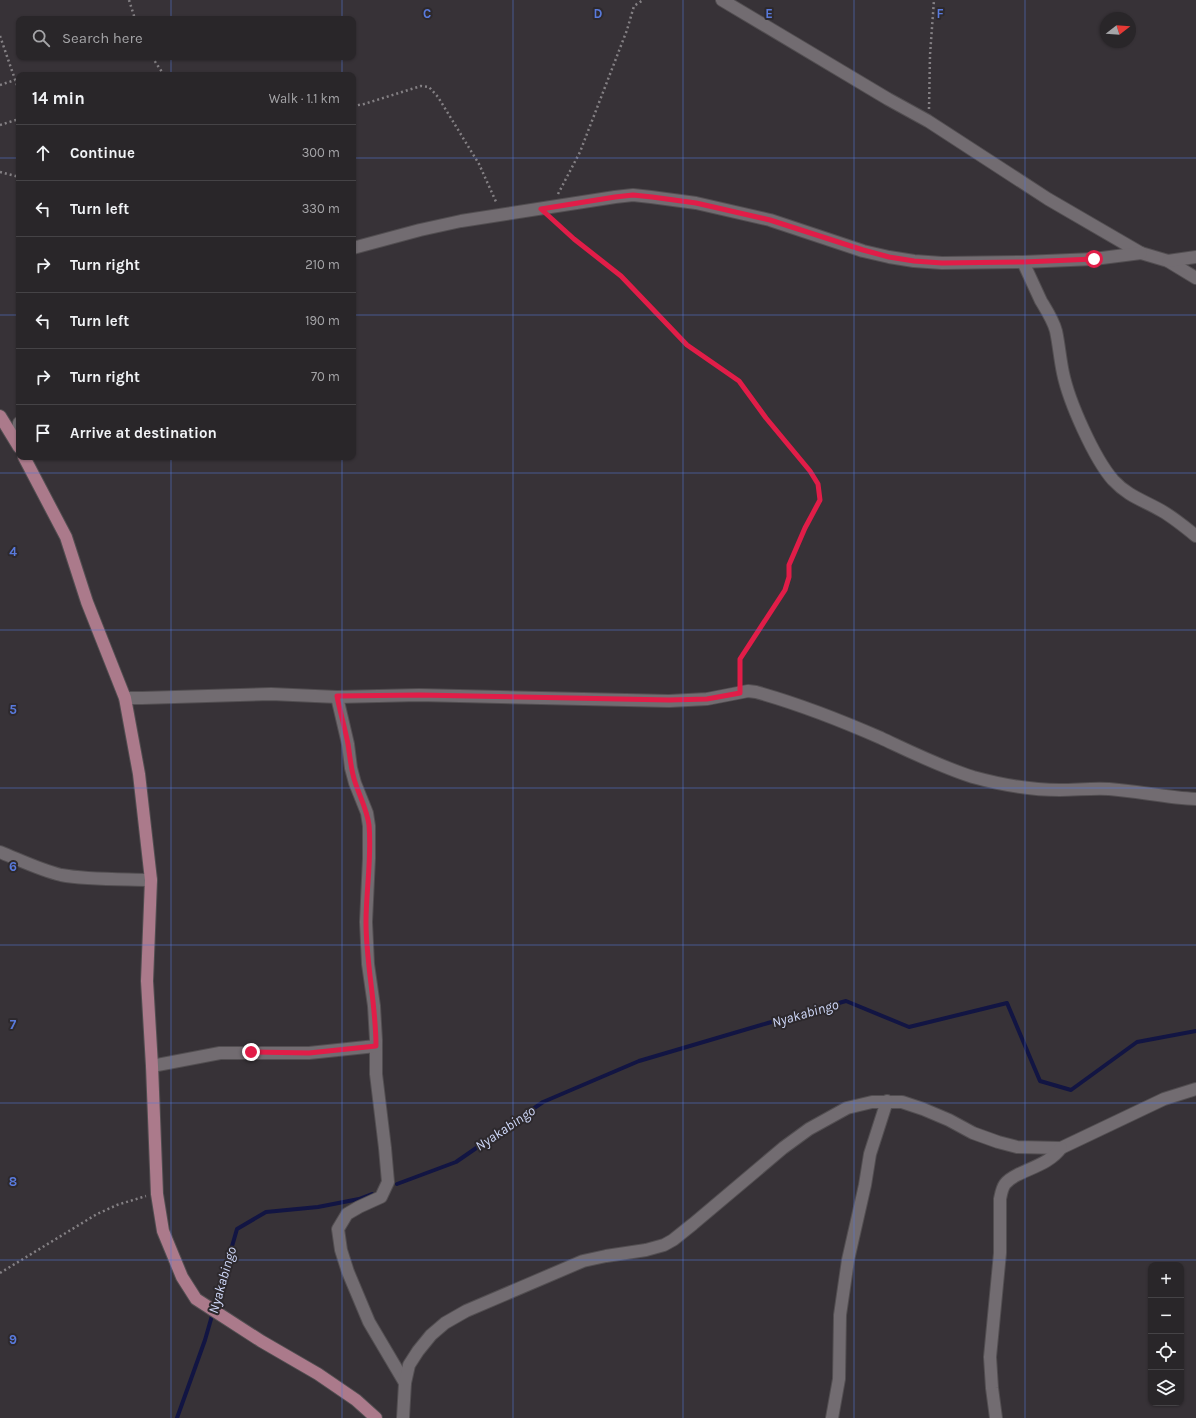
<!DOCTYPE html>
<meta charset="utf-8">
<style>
:root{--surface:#292629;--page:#353235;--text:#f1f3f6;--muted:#a5a5a8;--line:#454346}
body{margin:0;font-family:Karla,sans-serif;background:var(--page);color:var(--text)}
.controls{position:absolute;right:12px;bottom:12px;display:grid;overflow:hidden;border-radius:8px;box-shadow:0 1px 3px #0004}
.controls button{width:36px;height:36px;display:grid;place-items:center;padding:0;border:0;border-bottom:1px solid var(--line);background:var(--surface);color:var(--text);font:20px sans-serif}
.compass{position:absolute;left:1100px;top:12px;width:36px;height:36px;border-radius:50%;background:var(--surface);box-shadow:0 1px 3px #0004;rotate:73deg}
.stop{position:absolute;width:12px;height:12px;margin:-9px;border:3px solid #e11d48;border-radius:50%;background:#fff}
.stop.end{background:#e11d48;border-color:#fff;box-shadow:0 1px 4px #0008}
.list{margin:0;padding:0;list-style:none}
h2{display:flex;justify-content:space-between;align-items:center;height:52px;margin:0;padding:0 16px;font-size:17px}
h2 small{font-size:13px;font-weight:400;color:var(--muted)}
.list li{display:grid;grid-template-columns:26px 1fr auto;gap:12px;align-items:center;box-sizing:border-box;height:56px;padding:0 16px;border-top:1px solid var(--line)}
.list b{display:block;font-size:15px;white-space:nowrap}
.list em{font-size:13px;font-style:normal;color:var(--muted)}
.icon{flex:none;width:22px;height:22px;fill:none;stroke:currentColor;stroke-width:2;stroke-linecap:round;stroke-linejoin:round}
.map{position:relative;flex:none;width:1196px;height:1418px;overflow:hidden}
.search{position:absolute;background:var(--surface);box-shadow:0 1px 3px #0004;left:16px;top:16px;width:340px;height:44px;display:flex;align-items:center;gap:10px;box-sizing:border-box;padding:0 14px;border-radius:8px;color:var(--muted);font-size:15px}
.panel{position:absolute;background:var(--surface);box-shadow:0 1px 3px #0004;left:16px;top:72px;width:340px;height:388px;border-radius:8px}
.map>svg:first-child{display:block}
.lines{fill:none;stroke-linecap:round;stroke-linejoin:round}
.stream{stroke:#121543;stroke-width:4}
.minor-casing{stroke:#524e51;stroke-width:14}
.major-casing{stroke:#524e51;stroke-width:14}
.path{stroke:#848084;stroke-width:2.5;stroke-dasharray:2 3;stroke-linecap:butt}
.minor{stroke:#726c71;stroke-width:12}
.major{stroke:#ab7a8b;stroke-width:12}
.route{stroke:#e11d48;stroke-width:5}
.grid{fill:none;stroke:#597adc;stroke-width:1;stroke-opacity:0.55}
.labels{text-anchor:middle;stroke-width:4;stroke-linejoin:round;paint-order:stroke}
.water-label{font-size:14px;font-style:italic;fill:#cfd8f9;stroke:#2d292d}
.grid-label{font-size:13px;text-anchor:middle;font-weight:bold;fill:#597adc;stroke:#2d292d;stroke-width:4;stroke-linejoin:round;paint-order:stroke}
</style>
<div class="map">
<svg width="1196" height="1418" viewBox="0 0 1196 1418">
<rect width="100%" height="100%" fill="#373237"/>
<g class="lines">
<!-- stream -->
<g class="stream">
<path d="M 397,1184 L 456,1162 L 543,1102 L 639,1061 L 768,1023 L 846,1001 L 909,1027 L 1007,1003 L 1040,1081 L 1071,1090 L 1137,1042 L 1196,1031"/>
<path d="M 177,1418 L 205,1340 L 237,1229 L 266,1212 L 318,1207 L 359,1199 L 372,1194"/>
</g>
<defs>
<g id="minor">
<path d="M 722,0 L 888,99 L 928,121 L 1048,199 L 1141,253 L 1168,261 L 1196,278"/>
<path d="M 353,248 L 420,230 L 461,221 L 615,197 L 633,195 L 651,197 L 696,203 L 770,220 L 863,251 L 889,257 L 914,261 L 942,263 L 1023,262 L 1094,259 L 1141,253"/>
<path d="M 1168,261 L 1196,257"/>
<path d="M 1023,262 C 1029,275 1035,288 1041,301 C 1047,311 1053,320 1056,331 C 1059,345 1060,359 1063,373 C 1069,402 1094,458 1113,480 C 1129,497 1143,500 1162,511 C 1174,518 1185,527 1196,536"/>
<path d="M 16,441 L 19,423"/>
<path d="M 337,697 L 348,744 L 351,768 L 355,783 L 367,813 L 369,826 L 369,858 L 366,922 L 368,964 L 374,1006 L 376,1040 L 376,1074 L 385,1148 L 388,1182 L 381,1197 L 359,1207 L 347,1214 L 338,1229 L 341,1250 L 348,1272 L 369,1322 L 405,1383"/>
<path d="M 125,698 L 142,698 L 271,694 L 337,697 L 419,695 L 669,701 L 707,699 L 748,691 L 756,692 C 799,704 840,720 881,738 C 911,752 941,767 973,777 C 1002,785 1030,790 1060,790 C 1076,790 1092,788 1109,789 C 1138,791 1167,798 1196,799"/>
<path d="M 0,852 C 20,860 40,870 61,875 C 88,880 124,879 151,880"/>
<path d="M 152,1066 L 220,1053 L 309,1053 L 376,1046"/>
<path d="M 403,1418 L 405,1383 L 409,1365 L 418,1351 L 431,1335 L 445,1323 L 466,1311 L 583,1261 L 606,1256 L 646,1250 L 664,1245 L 673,1240 L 693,1224 L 783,1148 L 809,1129 L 847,1108 L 872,1102 L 902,1102 L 923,1109 L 949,1120 L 973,1133 L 998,1142 L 1017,1147 L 1061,1148 L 1164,1099 L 1196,1089"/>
<path d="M 832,1418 L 839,1379 L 840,1315 L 848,1260 L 865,1185 L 870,1154 L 887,1101"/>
<path d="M 996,1418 L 992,1388 L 990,1357 L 1000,1253 L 1000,1199 C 1001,1194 1002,1188 1005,1184 C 1008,1180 1013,1177 1017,1175 C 1033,1167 1051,1162 1061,1148"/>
</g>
<g id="major">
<path d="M 0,416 L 19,447"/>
<path d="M 24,457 L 66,537 L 87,602 L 125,698 L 139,774 L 151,880 L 147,981 L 152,1066 L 157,1194 L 163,1231 L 182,1277 L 196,1299 L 261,1341 L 318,1374 L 356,1400 L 376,1418"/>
</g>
</defs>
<!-- minor casing -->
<use href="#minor" class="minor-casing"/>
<!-- major casing -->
<use href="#major" class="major-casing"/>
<!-- path -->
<g class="path">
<path d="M 129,0 L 135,19"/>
<path d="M 0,36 L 19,91"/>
<path d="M 152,57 L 164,75"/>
<path d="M 0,85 L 15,80"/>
<path d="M 353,106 L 364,104 L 421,86 L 429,87 L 438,97 L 479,164 L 497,204"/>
<path d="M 929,109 L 930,55 L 934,0"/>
<path d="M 0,125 L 19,119"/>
<path d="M 0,172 L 19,177"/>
<path d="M 558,194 L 580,152 L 627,30 L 634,6 L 643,0"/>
<path d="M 552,219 L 574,239 L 621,276 L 687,345 L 739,381 L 766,418 L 810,471 L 818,484 L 820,500 L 805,528 L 789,565 L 789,577 L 785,590 L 740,659 L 740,681"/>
<path d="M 0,1273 L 97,1214 L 117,1205 L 146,1196"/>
</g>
<!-- minor -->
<use href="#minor" class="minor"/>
<!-- major -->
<use href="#major" class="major"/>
</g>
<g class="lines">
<!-- route -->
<path class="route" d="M 251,1052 L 309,1053 L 376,1046 C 376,1004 366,964 366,922 C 366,890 372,857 369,825 C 367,810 360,797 355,782 C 351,770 350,757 348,744 C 345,728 340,712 337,696 L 419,695 L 669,700 L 707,699 L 740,693 L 740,659 L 785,590 L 789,577 L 789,565 L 805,528 L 820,500 L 818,484 L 810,471 L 766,418 L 739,381 L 687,345 L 621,276 L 574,239 L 541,209 L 615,197 L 633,195 L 652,197 L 696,203 L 770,220 L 863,250 L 889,257 L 914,261 L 942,263 L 1024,262 L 1094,259"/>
</g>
<!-- grid -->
<path class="grid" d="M 171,0 L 171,19M 342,0 L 342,19M 513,0 L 513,1418M 683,0 L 683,1418M 854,0 L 854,1418M 1025,0 L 1025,1418M 171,57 L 171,75M 342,57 L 342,75M 0,158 L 19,158M 353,158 L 1196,158M 0,315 L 19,315M 353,315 L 1196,315M 171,457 L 171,1418M 342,457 L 342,1418M 0,473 L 1196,473M 0,630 L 1196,630M 0,788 L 1196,788M 0,945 L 1196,945M 0,1103 L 1196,1103M 0,1260 L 1196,1260"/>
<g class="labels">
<!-- water labels -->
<g class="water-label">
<text transform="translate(805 1013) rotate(-16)" y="5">Nyakabingo</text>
<text transform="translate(505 1128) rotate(-34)" y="5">Nyakabingo</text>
<text transform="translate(222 1280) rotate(-74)" y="5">Nyakabingo</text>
</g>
</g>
<g class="grid-label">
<text x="427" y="18">C</text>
<text x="598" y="18">D</text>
<text x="769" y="18">E</text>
<text x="940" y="18">F</text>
<text x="13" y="556">4</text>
<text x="13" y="714">5</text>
<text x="13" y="871">6</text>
<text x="13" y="1029">7</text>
<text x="13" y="1186">8</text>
<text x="13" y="1344">9</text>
</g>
</svg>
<div class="controls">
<button>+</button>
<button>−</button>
<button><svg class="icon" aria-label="locate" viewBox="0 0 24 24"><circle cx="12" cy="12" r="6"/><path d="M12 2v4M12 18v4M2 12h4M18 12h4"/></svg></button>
<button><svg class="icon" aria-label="layers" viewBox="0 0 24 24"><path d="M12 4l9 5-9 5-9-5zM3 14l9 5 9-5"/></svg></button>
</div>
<svg class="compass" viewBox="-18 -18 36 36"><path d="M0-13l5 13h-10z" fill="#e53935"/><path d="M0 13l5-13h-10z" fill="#a5a5a8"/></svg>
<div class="stop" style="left:1094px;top:259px"></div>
<div class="stop end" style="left:251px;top:1052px"></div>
<div class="search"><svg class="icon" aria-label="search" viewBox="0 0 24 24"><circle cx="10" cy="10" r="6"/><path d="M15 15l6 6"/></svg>Search here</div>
<section class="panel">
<h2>14 min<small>Walk · 1.1 km</small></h2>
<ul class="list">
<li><svg class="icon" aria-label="ahead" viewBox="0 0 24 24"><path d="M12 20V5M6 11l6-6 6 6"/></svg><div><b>Continue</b></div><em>300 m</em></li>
<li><svg class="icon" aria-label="left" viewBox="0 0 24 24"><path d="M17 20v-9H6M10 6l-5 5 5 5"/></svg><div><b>Turn left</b></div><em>330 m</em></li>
<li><svg class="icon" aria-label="right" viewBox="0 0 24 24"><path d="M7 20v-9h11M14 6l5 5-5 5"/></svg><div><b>Turn right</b></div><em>210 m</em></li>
<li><svg class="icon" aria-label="left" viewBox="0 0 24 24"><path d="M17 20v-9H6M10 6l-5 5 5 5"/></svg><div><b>Turn left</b></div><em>190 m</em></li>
<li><svg class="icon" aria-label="right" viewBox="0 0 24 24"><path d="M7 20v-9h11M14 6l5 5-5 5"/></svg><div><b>Turn right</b></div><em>70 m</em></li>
<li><svg class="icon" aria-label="arrive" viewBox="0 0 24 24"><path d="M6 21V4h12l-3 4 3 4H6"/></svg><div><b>Arrive at destination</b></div></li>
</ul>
</section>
</div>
